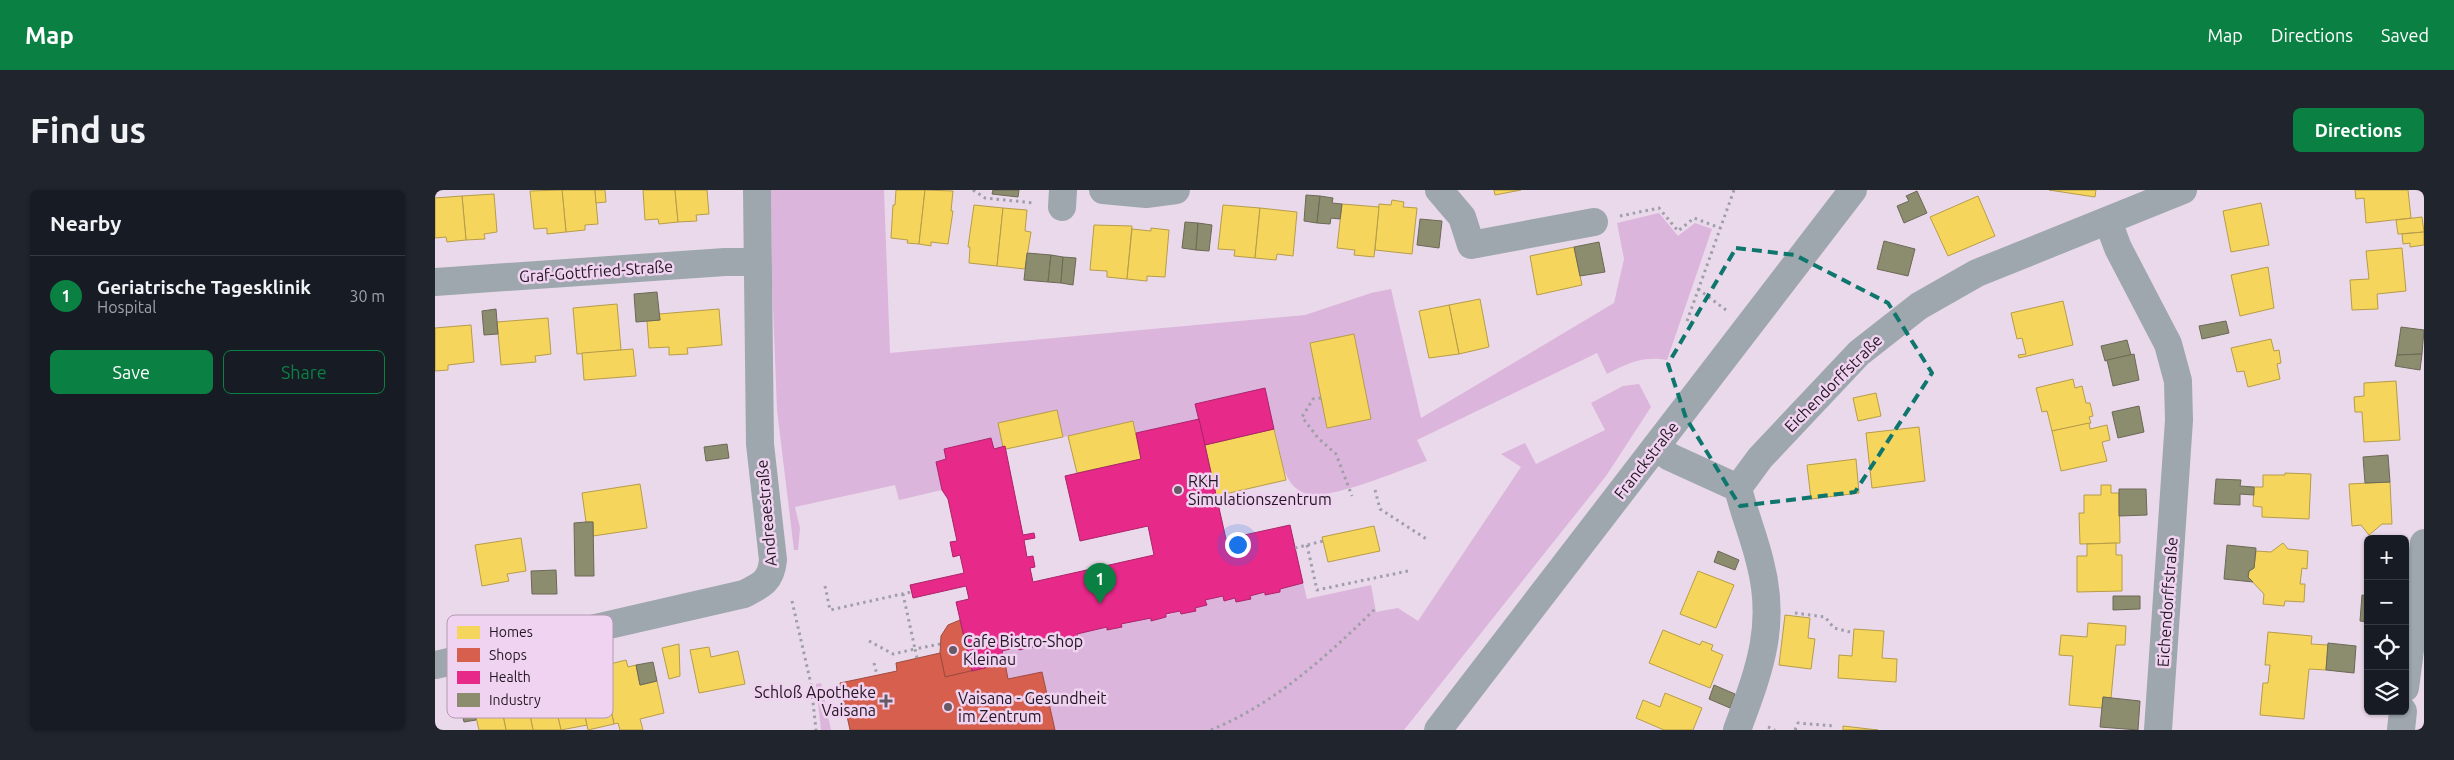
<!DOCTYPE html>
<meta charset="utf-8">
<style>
:root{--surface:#171b24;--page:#20242c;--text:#f1f3f6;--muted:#9ea1a6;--line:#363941;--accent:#0b8043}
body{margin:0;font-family:Ubuntu,sans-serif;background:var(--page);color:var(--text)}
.controls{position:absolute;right:15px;bottom:15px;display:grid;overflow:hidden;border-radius:8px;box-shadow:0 1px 4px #0004}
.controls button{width:45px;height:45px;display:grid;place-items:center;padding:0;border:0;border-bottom:1px solid var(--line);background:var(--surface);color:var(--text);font:25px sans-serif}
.you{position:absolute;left:802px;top:354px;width:18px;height:18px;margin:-12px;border:4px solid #fff;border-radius:50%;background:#1a73e8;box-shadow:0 0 0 8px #1a73e833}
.badge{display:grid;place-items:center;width:32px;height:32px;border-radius:50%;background:var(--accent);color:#fff;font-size:16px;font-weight:700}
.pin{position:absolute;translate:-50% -41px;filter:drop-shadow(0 1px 2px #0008)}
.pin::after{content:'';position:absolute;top:26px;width:18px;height:15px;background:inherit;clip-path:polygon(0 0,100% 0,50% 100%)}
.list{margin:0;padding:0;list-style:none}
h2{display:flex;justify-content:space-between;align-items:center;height:65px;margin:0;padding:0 20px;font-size:21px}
h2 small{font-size:16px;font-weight:400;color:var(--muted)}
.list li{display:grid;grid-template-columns:32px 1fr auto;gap:15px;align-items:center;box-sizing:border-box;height:80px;padding:0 20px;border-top:1px solid var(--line)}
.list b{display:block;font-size:19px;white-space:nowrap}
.list p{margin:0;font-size:16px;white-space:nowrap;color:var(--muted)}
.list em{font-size:16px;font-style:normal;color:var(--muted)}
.actions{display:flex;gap:10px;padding:15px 20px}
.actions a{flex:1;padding:11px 0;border:1px solid var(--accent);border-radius:8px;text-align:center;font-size:18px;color:var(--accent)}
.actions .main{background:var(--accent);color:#fff}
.icon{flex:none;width:28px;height:28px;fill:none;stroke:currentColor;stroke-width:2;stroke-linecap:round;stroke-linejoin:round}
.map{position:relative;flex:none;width:1989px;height:540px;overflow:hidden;border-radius:8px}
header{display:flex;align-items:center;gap:30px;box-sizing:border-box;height:70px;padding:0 25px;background:var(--accent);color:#fff}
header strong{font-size:24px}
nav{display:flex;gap:28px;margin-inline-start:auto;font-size:18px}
.intro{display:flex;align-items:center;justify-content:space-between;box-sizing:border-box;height:120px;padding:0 30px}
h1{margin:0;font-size:35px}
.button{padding:12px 22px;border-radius:8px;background:var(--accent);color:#fff;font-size:18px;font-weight:700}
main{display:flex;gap:30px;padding:0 30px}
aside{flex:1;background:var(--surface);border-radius:8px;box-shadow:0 1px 4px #0004}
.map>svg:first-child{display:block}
.green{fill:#dbb5db}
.homes{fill:#f6d55c;stroke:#b69c4a}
.shops{fill:#d6604d;stroke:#a04a40}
.health{fill:#e7298a;stroke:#ac236a}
.industry{fill:#8c8c6e;stroke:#6c6957}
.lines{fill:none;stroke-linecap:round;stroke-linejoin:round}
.path{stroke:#9e9fa8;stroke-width:3;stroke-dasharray:2.5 4;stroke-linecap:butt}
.minor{stroke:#9ea7ad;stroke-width:28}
.tertiary{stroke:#9ea7ad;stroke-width:28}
.marked{fill:none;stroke:#0f766e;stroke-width:4;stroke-dasharray:10 6;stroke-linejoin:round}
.poi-dot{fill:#675a67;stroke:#f0d3f0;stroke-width:2}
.labels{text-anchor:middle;stroke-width:5;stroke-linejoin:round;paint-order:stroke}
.street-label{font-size:16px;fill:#211621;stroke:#f0d3f0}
.poi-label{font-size:16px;fill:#211621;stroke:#f0d3f0;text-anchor:start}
.key{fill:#f0d3f0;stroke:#b29ab2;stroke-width:1}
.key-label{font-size:14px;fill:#211621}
</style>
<header>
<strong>Map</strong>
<nav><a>Map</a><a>Directions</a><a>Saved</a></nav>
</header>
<div class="intro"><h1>Find us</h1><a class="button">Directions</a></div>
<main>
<aside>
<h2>Nearby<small></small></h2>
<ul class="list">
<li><span class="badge">1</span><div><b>Geriatrische Tagesklinik</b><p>Hospital</p></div><em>30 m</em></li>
</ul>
<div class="actions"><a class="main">Save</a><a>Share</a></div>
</aside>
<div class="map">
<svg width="1989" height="540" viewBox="0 0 1989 540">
<rect width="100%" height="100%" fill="#ead9ea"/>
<!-- green -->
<g class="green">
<path d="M 336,0 L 449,0 L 455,163 L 870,125 L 936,103 L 956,99 L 986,228 L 1179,113 L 1189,69 L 1182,33 L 1224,23 L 1243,46 L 1260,33 L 1277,39 L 1232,170 C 1208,166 1193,173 1172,184 L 1162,163 L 982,250 L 992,271 C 968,279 893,311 872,304 C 859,300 854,292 849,280 L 830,198 L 761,214 L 764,229 L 701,243 L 698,231 L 628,247 L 622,221 L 568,257 L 559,259 L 556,249 L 509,259 L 511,269 L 501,272 L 507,300 L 464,310 L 460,295 L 360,317 L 365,338 L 363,360 L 359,360 L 342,220 L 337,92 Z"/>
<path d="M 1204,194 L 1216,217 L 1171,286 L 969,540 L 620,540 L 607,482 L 573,489 L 567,461 L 583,457 L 584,460 L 598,457 L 598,454 L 627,447 L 628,450 L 642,447 L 642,444 L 672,437 L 673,440 L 687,437 L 686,434 L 716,428 L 717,431 L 745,421 L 746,424 L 761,421 L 760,418 L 772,415 L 770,410 L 788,406 L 790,411 L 800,408 L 801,411 L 830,402 L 831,405 L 845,402 L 845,399 L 868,393 L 872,409 L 936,395 L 941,422 L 963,418 L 983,431 L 1086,277 L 1066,264 L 1090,253 L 1101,274 L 1170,240 L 1156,213 L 1188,196 Z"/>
<path d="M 386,493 L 396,540 L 386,540 L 381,494 Z"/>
</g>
<!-- homes -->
<g class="homes">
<path d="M 127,0 L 160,0 L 163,34 L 150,35 L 150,40 L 131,42 Z"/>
<path d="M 127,0 L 131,42 L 112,44 L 112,38 L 99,39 L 95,1 Z"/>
<path d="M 160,0 L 170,0 L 171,12 L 161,13 Z"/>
<path d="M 208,0 L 240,0 L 243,32 L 224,34 L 223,29 L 210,30 Z"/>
<path d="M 240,0 L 272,0 L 274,24 L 261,25 L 262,31 L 243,32 Z"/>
<path d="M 461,0 L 490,0 L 484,54 L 472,53 L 473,50 L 456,48 L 458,15 L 460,15 Z"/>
<path d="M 490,0 L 518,1 L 516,21 L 518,21 L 513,54 L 496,52 L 496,56 L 484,54 Z"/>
<path d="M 1059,0 L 1086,0 L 1060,5 Z"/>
<path d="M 1614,0 L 1661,0 L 1660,7 Z"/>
<path d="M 1920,0 L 1973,0 L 1976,28 L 1931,33 L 1929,8 L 1921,9 Z"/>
<path d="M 59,4 L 62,42 L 49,44 L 50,49 L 31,50 L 27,6 Z"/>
<path d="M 27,6 L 31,50 L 12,52 L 11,47 L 0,48 L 0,8 Z"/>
<path d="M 1543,6 L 1560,46 L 1513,66 L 1495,27 Z"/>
<path d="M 957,10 L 969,12 L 968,17 L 982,18 L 977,64 L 940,60 L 944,14 L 956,15 Z"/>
<path d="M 1826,13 L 1834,55 L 1796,62 L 1788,21 Z"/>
<path d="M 907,14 L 944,17 L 939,67 L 919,65 L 920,60 L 902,58 Z"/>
<path d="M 539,15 L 568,18 L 562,76 L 534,73 L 535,57 L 533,57 Z"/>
<path d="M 788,15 L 825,18 L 820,68 L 799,66 L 800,60 L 783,59 Z"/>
<path d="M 568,18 L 592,20 L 590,41 L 596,42 L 590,79 L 562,76 Z"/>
<path d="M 825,18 L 862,22 L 858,66 L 842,64 L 841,70 L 820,68 Z"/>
<path d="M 1987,27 L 1989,42 L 1963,44 L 1961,30 Z"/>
<path d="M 659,35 L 697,36 L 692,89 L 672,87 L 672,81 L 655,80 Z"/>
<path d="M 716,38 L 734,40 L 730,87 L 712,86 L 712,91 L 692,89 L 697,39 L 716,41 Z"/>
<path d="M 1989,42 L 1989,55 L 1975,57 L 1975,53 L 1968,54 L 1967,44 Z"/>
<path d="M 1139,57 L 1147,95 L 1102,105 L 1095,66 Z"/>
<path d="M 1967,58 L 1971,101 L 1942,104 L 1943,119 L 1917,120 L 1915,90 L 1934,89 L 1931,61 Z"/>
<path d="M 1833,77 L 1839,118 L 1805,126 L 1796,85 Z"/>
<path d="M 1045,109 L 1054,157 L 1024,164 L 1014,115 Z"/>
<path d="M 1628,111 L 1638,155 L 1584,168 L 1583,165 L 1591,164 L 1587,148 L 1582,149 L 1576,123 Z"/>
<path d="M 182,114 L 186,160 L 142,164 L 138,118 Z"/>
<path d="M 1014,115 L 1024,164 L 994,168 L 984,121 Z"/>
<path d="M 284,119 L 287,155 L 252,158 L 253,164 L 234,165 L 234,157 L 214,158 L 212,131 L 225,130 L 224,124 Z"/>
<path d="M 113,128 L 116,164 L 100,166 L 101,172 L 66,175 L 62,132 Z"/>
<path d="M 36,135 L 39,172 L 13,175 L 13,180 L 0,181 L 0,138 Z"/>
<path d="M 919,144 L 936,229 L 892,238 L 875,153 Z"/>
<path d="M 1836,149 L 1839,161 L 1844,160 L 1846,173 L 1842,174 L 1845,189 L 1813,197 L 1809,181 L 1802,182 L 1796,158 Z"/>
<path d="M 198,159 L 201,186 L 149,190 L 147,163 Z"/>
<path d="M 1638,189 L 1640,198 L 1647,196 L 1651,213 L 1655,213 L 1658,226 L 1654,227 L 1656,233 L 1617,241 L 1612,221 L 1607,222 L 1601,198 Z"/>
<path d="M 1961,191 L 1965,250 L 1929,252 L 1927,222 L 1920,222 L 1919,207 L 1929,206 L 1929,193 Z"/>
<path d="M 1441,203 L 1446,226 L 1423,231 L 1418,208 Z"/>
<path d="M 622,220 L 628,247 L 571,259 L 568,257 L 563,233 Z"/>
<path d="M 698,231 L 706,269 L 642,283 L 633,246 Z"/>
<path d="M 1654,233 L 1655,239 L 1672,235 L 1675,250 L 1667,252 L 1672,271 L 1626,281 L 1617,241 Z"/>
<path d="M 1484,237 L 1490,291 L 1437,298 L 1431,243 Z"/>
<path d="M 839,239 L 851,290 L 781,306 L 770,255 Z"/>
<path d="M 1421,269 L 1424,303 L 1376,309 L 1372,275 Z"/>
<path d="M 1850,283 L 1876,284 L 1874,329 L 1827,327 L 1827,317 L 1818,316 L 1819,297 L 1828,297 L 1828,285 L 1850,285 Z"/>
<path d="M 1955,292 L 1957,334 L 1947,334 L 1934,345 L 1926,335 L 1917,336 L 1914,294 Z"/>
<path d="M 205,294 L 212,338 L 158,346 L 158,332 L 151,332 L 147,303 Z"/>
<path d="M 1666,295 L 1676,295 L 1676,303 L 1684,303 L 1685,353 L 1645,354 L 1644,323 L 1649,323 L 1649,305 L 1666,305 Z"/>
<path d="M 939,336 L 945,361 L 893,372 L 887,347 Z"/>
<path d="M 86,348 L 91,381 L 72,384 L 74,391 L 47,396 L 40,355 Z"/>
<path d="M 1681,353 L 1681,365 L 1687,365 L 1687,401 L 1642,402 L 1642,366 L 1652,366 L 1652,354 Z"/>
<path d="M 1848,353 L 1853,359 L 1873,361 L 1872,379 L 1867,378 L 1865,394 L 1870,394 L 1869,412 L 1850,411 L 1849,416 L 1828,414 L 1829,404 L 1813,387 L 1814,381 L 1819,378 L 1821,361 L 1836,362 Z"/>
<path d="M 1263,381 L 1299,395 L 1281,438 L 1245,424 Z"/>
<path d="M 1350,425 L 1375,428 L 1373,448 L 1380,449 L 1376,479 L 1344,475 Z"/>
<path d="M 1653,433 L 1691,436 L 1690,455 L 1681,455 L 1676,508 L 1668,507 L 1667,518 L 1634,515 L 1638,466 L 1624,465 L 1626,445 L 1652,447 Z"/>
<path d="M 1419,439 L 1449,441 L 1447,468 L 1462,469 L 1461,492 L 1403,488 L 1404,465 L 1417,466 Z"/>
<path d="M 1228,440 L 1265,455 L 1267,451 L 1278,455 L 1276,460 L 1288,465 L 1275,498 L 1214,473 Z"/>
<path d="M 1833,442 L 1877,446 L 1876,454 L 1893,455 L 1891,480 L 1874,479 L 1869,529 L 1825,525 L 1828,493 L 1833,493 L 1835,475 L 1830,475 Z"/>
<path d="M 244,454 L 245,486 L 234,489 L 227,458 Z"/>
<path d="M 274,457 L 276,467 L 303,461 L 310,494 L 264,503 L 255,460 Z"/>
<path d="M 191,470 L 193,477 L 201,475 L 205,495 L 222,491 L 229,523 L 205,529 L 208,540 L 185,540 L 183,533 L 179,534 L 168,483 L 177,481 L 175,474 Z"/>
<path d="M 141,483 L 152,535 L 126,540 L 114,489 Z"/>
<path d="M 168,483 L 179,534 L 153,540 L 142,488 Z"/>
<path d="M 114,489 L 126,540 L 98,540 L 89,495 Z"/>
<path d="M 88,491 L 98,540 L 71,540 L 62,496 Z"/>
<path d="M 62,496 L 71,540 L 44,540 L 35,502 Z"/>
<path d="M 1230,503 L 1267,518 L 1258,540 L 1229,540 L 1201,528 L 1208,510 L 1225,517 Z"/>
<path d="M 1408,536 L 1443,540 L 1408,540 Z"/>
</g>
<!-- shops -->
<g class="shops">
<path d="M 525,430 L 537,481 L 510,487 L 505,463 L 506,446 L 513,435 Z"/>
<path d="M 505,463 L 510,487 L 570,473 L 573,489 L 607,482 L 620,540 L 415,540 L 405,493 L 462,481 L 461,473 Z"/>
</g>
<!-- health -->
<g class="health">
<path d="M 830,198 L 839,239 L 770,255 L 760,214 Z"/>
<path d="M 764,229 L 791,349 L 855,335 L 868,393 L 845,399 L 845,402 L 830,405 L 830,402 L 815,406 L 816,409 L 801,412 L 800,408 L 789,411 L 788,406 L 770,410 L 772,415 L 760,418 L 761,421 L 746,424 L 745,421 L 731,424 L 731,427 L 716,431 L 716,428 L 686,434 L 687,437 L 672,440 L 672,437 L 642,444 L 643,447 L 628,450 L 627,447 L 598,454 L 598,457 L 584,460 L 583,457 L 567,461 L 570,473 L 537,481 L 521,412 L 534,409 L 531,396 L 478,408 L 475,395 L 529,383 L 525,365 L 518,367 L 515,352 L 522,351 L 513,309 L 507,300 L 501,272 L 511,269 L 509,259 L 556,248 L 559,259 L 570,256 L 588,345 L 599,343 L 600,348 L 589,350 L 592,367 L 598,366 L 600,377 L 595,378 L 598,392 L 719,365 L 713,336 L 645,351 L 630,286 L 706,269 L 701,243 Z"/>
</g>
<!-- industry -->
<g class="industry">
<path d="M 558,0 L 584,0 L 583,7 L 557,4 Z"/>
<path d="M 1482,1 L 1492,23 L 1469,33 L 1462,16 L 1474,11 L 1471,6 Z"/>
<path d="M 871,5 L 885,6 L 882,33 L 869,31 Z"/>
<path d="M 885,6 L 898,8 L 897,13 L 907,14 L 905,29 L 896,28 L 895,34 L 882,33 Z"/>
<path d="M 985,29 L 1007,31 L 1004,58 L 982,55 Z"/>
<path d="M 750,32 L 763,33 L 761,60 L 747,58 Z"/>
<path d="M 763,33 L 777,35 L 774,61 L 761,60 Z"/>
<path d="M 1449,51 L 1480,59 L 1473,86 L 1442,79 Z"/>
<path d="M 1164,52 L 1170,82 L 1145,86 L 1139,57 Z"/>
<path d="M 592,63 L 616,65 L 613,92 L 589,90 Z"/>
<path d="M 616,65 L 628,67 L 626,93 L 613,92 Z"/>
<path d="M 628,67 L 641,68 L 638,95 L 626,93 Z"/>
<path d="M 222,102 L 225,130 L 201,132 L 199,104 Z"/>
<path d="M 61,119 L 63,144 L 49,145 L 47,121 Z"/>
<path d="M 1791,131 L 1794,143 L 1767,149 L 1764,136 Z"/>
<path d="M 1966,137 L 1989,140 L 1987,164 L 1962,165 Z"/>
<path d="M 1692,150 L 1696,165 L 1670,171 L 1666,156 Z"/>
<path d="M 1699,164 L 1704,190 L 1678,196 L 1672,170 Z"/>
<path d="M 1987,164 L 1985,180 L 1960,176 L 1962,165 Z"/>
<path d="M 1704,216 L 1709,242 L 1683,248 L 1677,222 Z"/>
<path d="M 292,254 L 294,268 L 271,271 L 269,257 Z"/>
<path d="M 1953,265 L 1955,292 L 1930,293 L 1928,267 Z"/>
<path d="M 1781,289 L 1806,290 L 1805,296 L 1819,297 L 1819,305 L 1805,304 L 1805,315 L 1779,314 Z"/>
<path d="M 1684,299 L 1711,299 L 1712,325 L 1684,326 Z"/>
<path d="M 151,332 L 158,332 L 159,386 L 140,386 L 139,333 Z"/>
<path d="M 1792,355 L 1821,358 L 1819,378 L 1814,381 L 1813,387 L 1818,392 L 1789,389 Z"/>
<path d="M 1283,361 L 1304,370 L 1300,380 L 1279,372 Z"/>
<path d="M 121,380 L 122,404 L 97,404 L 96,381 Z"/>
<path d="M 1927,405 L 1933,406 L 1933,432 L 1925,431 Z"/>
<path d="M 1678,406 L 1705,406 L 1705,419 L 1678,420 Z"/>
<path d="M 1893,453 L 1921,456 L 1919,483 L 1891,480 Z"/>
<path d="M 218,472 L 222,491 L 205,495 L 201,475 Z"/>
<path d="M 1279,495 L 1300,504 L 1295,518 L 1274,509 Z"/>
<path d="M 36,504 L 41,530 L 29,532 L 23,507 Z"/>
<path d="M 1668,507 L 1705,511 L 1703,540 L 1665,537 Z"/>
</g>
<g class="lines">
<!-- path -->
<g class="path">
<path d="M 538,0 L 550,8 L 600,13"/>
<path d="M 1185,26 L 1224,18 L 1243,41 L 1259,28 L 1285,38"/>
<path d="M 1263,99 L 1291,120"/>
<path d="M 1252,131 L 1299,0"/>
<path d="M 886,208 L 878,209 L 867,227 L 883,248 L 901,264 L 917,306"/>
<path d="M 940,300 L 945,319 L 993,350"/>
<path d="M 872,355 L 882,400 L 973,381"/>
<path d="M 860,358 L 888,351"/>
<path d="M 390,396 L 395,420 L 476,402"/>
<path d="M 357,411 L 376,494 L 381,540"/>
<path d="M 1360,423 L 1390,427 L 1399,438 L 1415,442"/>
<path d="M 434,451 L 458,464 L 480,459 L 468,404"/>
<path d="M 482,468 L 480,459 L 505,454"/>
<path d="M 439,473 L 442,485"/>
<path d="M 1333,537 L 1340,540"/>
<path d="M 776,540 C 841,513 892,466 942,417"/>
<path d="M 1360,540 L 1363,533 L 1399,536"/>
</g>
<!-- minor -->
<g class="minor">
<path d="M 668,0 L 711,4 L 741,0"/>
<path d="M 1004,0 L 1027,27 L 1036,55 L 1159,32"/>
<path d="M 627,17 L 628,0"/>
<path d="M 1673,31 L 1683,58 L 1733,154 L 1743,191 L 1744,230 L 1723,540"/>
<path d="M 0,92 L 290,72 L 321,72"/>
<path d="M 1221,257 L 1235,267 L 1303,298"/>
<path d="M 1303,298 L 1325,268 L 1424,163 L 1484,116 L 1542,83 L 1748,0"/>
<path d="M 0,475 L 309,404 C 327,395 336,391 338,370 L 325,254 L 322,0"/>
<path d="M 1970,498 L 1989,353"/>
<path d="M 1302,540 C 1324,481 1342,436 1325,372 C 1319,347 1309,323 1303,298"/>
<path d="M 1966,540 L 1968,521"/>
</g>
<!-- tertiary -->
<path class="tertiary" d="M 1003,540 L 1418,0"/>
</g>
<!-- marked area -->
<path class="marked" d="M 1301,58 L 1360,65 L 1453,113 L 1497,183 L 1420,302 L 1305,316 L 1251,228 L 1233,174 Z"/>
<!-- markers -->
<g class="poi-dot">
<circle cx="743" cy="300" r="5"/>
<circle cx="518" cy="460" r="5"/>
<path d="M448.5 503.5h5v5h5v5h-5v5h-5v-5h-5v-5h5z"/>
<circle cx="513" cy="517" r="5"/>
</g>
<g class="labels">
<!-- street labels -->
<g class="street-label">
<text transform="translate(161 81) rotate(-4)" y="6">Graf-Gottfried-Straße</text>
<text transform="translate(1398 193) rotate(-45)" y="6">Eichendorffstraße</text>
<text transform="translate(1211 270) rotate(-52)" y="6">Franckstraße</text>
<text transform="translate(331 323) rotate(-95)" y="6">Andreaestraße</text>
<text transform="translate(1732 412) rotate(-86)" y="6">Eichendorffstraße</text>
</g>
<!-- poi labels -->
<g class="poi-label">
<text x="753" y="297">RKH<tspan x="753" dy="18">Simulationszentrum</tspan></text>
<text x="528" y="457">Cafe Bistro-Shop<tspan x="528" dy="18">Kleinau</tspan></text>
<text x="441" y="508" text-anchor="end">Schloß Apotheke<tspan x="441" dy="18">Vaisana</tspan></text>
<text x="523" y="514">Vaisana - Gesundheit<tspan x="523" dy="18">im Zentrum</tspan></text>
</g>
</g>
<!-- legend -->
<rect x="12" y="425" width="166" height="103" rx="8" class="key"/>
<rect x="22" y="436" width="23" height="13" fill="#f6d55c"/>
<rect x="22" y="458" width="23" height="14" fill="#d6604d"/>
<rect x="22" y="481" width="23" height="13" fill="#e7298a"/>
<rect x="22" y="503" width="23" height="14" fill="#8c8c6e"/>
<g class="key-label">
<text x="54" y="447">Homes</text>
<text x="54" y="470">Shops</text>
<text x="54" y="492">Health</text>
<text x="54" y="515">Industry</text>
</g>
</svg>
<div class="controls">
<button>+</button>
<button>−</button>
<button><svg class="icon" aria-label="locate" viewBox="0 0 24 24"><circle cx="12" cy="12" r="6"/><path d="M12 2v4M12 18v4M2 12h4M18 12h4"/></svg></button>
<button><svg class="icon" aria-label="layers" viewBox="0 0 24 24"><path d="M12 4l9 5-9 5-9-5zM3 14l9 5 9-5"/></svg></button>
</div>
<div class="you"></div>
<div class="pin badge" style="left:665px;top:414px">1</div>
</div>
</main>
